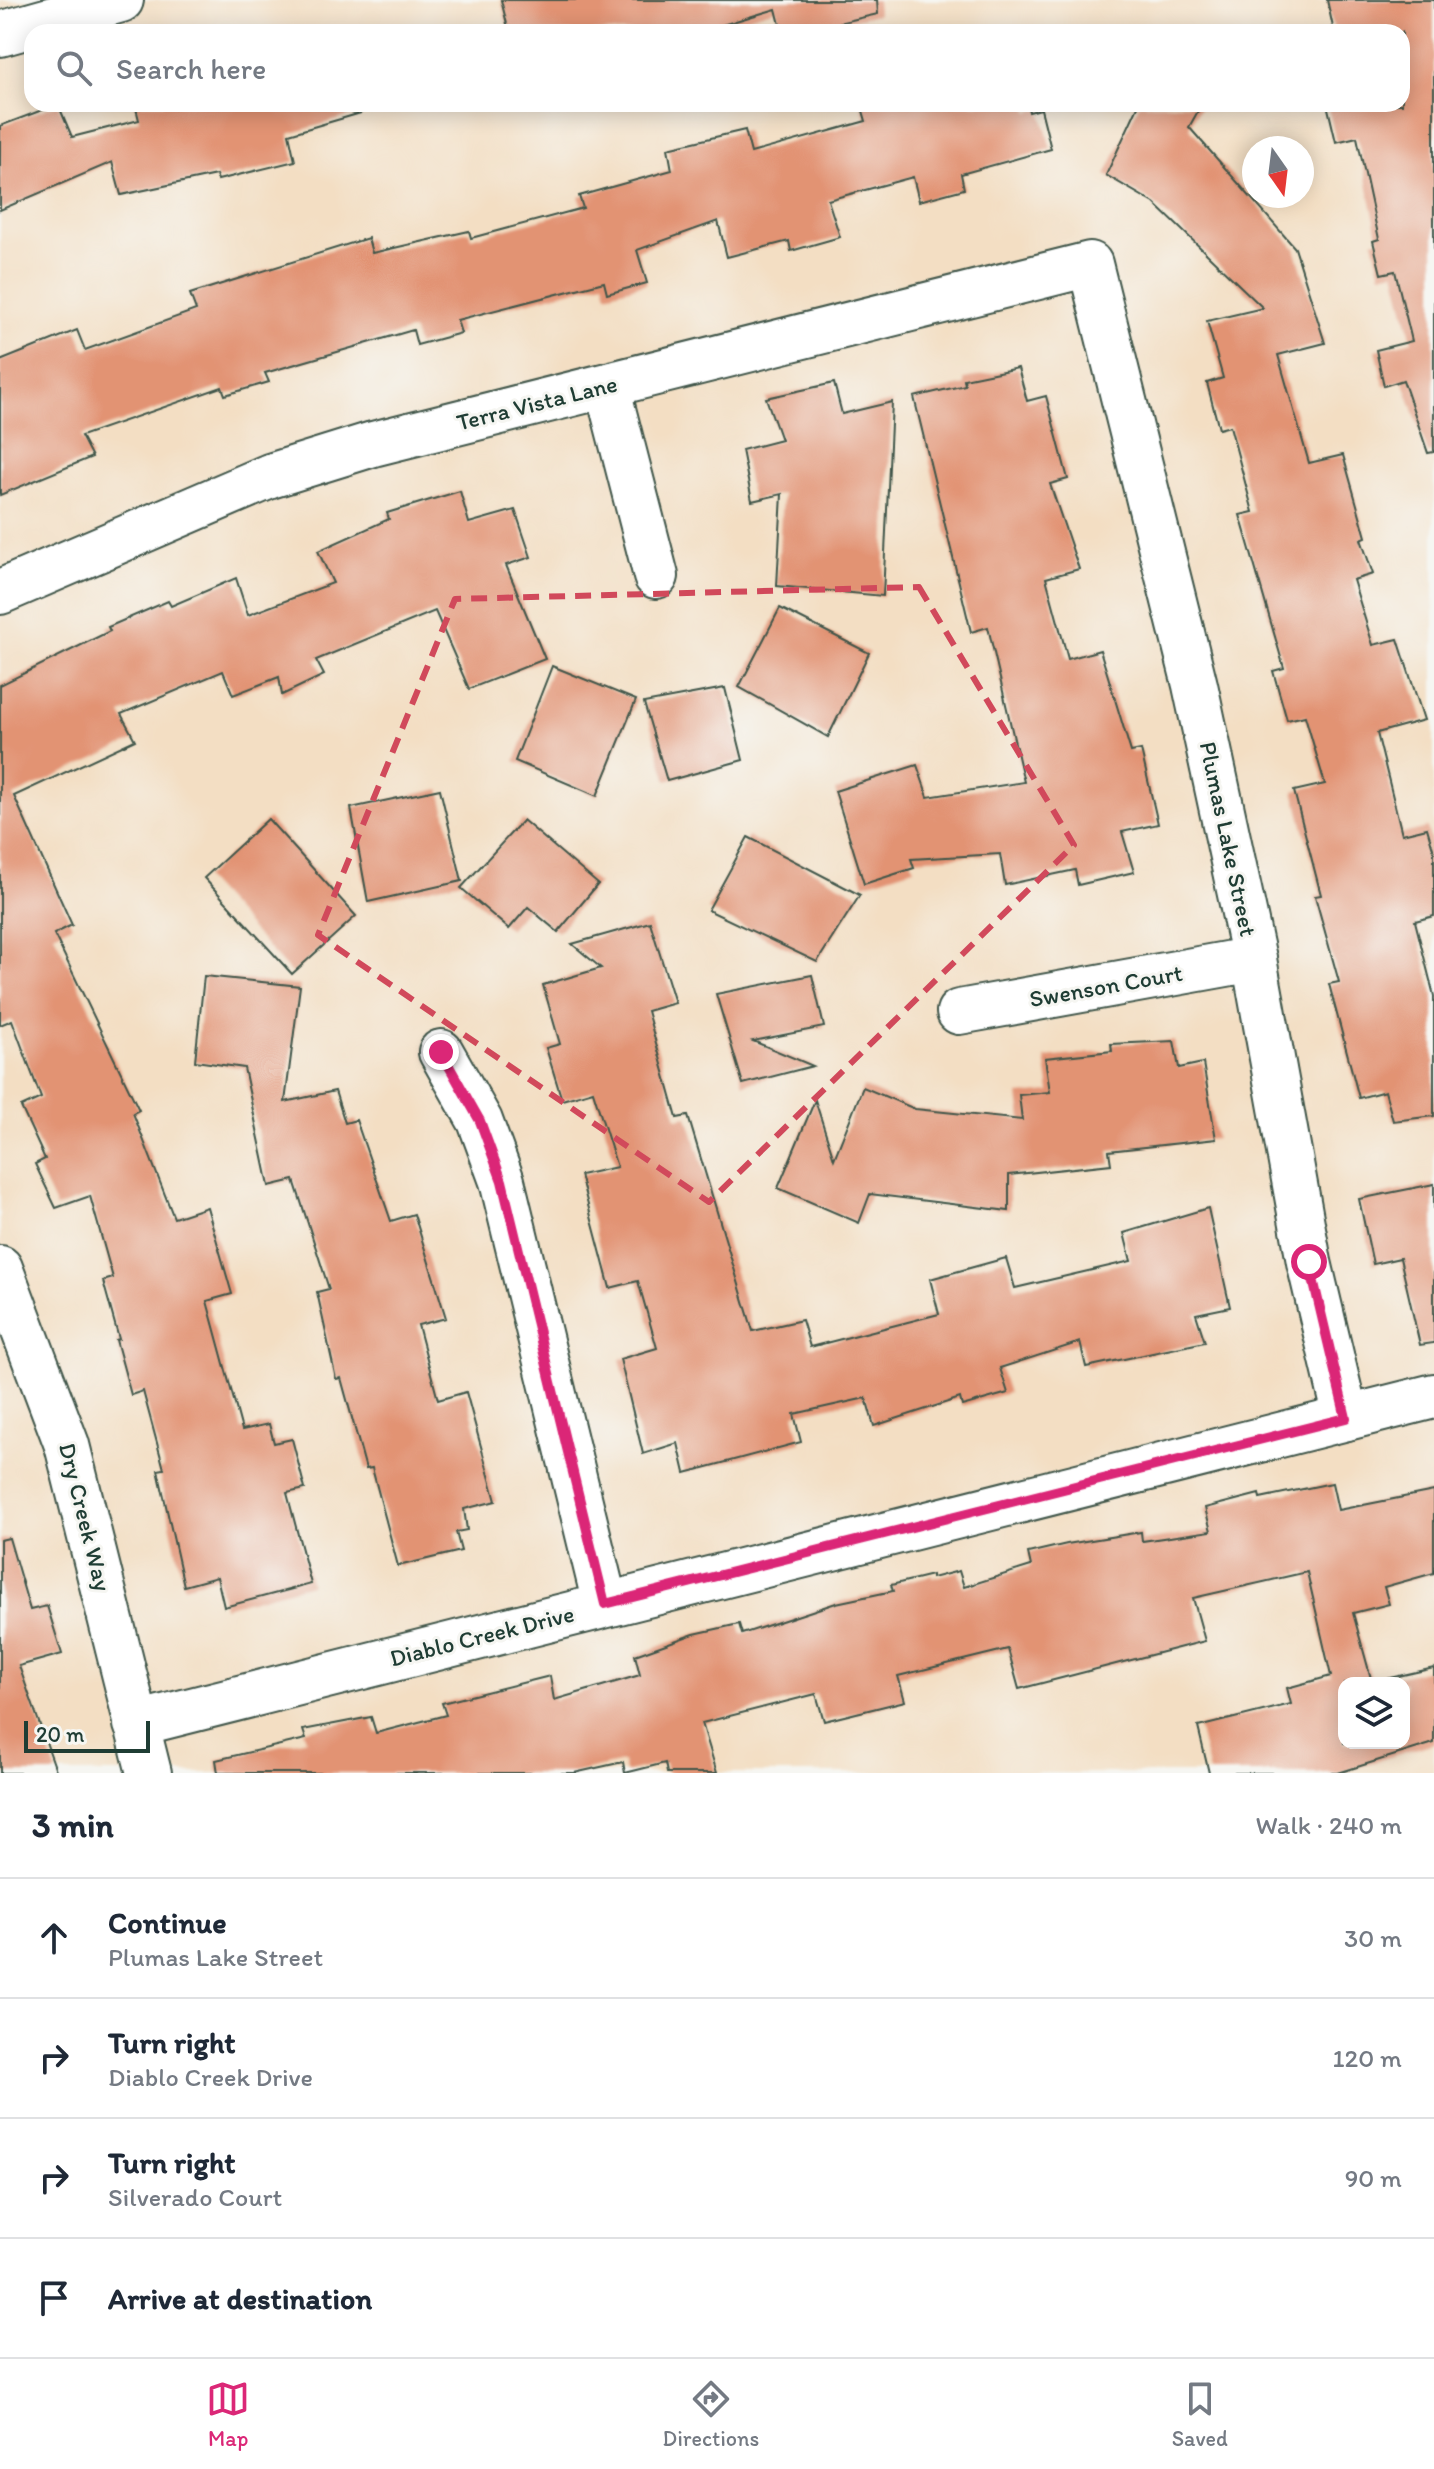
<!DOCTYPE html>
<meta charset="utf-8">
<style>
:root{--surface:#fff;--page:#f2f2f3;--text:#1f2937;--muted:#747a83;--line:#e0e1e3;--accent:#db2777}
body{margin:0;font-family:Itim,sans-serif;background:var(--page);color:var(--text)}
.controls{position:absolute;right:24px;bottom:24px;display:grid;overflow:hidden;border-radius:16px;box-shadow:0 4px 20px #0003}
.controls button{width:72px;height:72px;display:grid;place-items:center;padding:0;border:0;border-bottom:2px solid var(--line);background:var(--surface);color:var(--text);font:40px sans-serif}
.compass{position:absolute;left:1242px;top:136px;width:72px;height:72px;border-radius:50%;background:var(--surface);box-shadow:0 4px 20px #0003;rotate:166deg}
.scale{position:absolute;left:24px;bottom:20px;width:126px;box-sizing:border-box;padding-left:8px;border:4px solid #1f3d34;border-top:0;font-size:22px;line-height:28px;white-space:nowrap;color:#1f3d34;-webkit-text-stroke:6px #f6f6f2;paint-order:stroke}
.stop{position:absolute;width:24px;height:24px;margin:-18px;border:6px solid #db2777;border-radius:50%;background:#fff}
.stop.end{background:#db2777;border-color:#fff;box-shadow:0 2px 8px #0008}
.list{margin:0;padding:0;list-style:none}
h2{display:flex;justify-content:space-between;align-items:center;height:104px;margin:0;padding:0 32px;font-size:34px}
h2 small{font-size:26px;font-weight:400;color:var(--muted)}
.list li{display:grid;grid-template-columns:52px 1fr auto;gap:24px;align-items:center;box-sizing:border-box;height:120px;padding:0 32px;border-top:2px solid var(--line)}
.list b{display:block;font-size:30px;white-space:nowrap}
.list p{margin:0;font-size:26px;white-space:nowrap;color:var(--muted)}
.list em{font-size:26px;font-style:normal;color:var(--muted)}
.icon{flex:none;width:44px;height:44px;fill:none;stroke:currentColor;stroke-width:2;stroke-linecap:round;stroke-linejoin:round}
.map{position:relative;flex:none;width:1434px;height:1773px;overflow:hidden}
.search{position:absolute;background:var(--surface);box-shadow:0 4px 20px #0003;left:24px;right:24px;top:24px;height:88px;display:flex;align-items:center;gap:20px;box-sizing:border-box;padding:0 28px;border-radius:24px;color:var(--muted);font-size:30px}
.sheet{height:584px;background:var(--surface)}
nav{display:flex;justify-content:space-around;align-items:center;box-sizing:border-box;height:112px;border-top:2px solid var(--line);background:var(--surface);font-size:22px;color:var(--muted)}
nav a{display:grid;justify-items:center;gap:4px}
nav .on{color:var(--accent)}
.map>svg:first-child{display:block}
.building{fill:#e29373;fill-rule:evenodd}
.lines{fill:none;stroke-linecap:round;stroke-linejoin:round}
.minor-casing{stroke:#3f5549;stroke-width:48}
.minor{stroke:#fff;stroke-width:44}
.route{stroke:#db2777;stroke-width:10}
.marked{fill:none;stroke:#d1495b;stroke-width:6;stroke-dasharray:16 10;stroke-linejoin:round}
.labels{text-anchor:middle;stroke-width:6;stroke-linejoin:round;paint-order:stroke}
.street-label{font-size:24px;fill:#1f3d34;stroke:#f6f6f2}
</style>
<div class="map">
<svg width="1434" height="1773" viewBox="0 0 1434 1773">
<rect width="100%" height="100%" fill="#f6f6f2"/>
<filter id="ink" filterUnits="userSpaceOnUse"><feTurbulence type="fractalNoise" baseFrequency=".0125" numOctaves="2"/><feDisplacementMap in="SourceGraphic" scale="16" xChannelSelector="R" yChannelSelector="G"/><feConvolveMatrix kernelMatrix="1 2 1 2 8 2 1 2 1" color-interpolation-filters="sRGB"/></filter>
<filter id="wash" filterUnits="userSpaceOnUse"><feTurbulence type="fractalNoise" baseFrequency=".006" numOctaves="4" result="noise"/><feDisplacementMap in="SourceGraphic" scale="32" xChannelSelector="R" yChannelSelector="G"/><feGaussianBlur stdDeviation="1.8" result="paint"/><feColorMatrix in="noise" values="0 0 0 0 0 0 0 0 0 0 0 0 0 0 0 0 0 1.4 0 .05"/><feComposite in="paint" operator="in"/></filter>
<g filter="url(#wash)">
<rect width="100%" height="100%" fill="#f3dec3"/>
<g id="blocks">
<!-- building -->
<g class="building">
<path d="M 501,0 L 877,0 L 878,14 L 799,32 L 782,32 L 776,9 L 699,32 L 509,32 Z"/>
<path d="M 1327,0 L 1434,0 L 1434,452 L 1428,453 L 1403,380 L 1384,386 L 1376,350 L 1412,341 L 1395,271 L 1381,274 L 1373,241 L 1379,239 L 1357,137 L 1336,142 L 1327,104 L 1402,104 L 1402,32 L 1334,32 Z"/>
<path d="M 58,104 L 72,137 L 139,120 L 135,104 L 360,104 L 361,113 L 289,134 L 295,161 L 218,180 L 216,175 L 121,195 L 112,162 L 0,210 L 0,126 Z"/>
<path d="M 861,104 L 1027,104 L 1029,112 L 1041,109 L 1051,149 L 961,174 L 964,189 L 919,201 L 913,177 L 828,200 L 840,237 L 791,251 L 789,241 L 727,257 L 718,221 L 637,250 L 647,283 L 607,294 L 604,282 L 457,320 L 461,333 L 417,345 L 413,330 L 265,373 L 269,382 L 225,395 L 222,387 L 81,436 L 92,457 L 0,495 L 0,361 L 77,330 L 85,350 L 196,310 L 190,294 L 368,238 L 372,253 L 469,231 L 471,238 L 583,208 L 579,196 L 672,170 L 668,148 L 745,130 L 751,153 L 866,121 Z"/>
<path d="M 1139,104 L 1202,104 L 1189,127 L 1295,248 L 1325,343 L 1278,355 L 1309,463 L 1343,455 L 1366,537 L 1361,539 L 1373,574 L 1353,580 L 1373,645 L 1398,639 L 1424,720 L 1377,733 L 1402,834 L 1427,828 L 1434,852 L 1434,916 L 1415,921 L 1434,996 L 1434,1116 L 1393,1121 L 1385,1091 L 1359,1098 L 1329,984 L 1339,982 L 1315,896 L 1321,895 L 1294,791 L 1325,784 L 1305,716 L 1287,720 L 1273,671 L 1284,668 L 1240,515 L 1253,512 L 1230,426 L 1219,429 L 1207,383 L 1223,378 L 1207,321 L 1263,308 L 1154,203 L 1106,175 Z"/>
<path d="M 1018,368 L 1027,401 L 1046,396 L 1068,479 L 1050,484 L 1079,569 L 1046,578 L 1068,659 L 1100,650 L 1131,752 L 1141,750 L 1158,824 L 1122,832 L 1134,872 L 1078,885 L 1075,870 L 1005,885 L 1000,854 L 911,859 L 914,868 L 864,884 L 835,791 L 917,765 L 928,797 L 1024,782 L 988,627 L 971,632 L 914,397 L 965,385 L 964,379 Z"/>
<path d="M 834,383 L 842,414 L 892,402 L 883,596 L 777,586 L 782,494 L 752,501 L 742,450 L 781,440 L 766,398 Z"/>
<path d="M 460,491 L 469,523 L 515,510 L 531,557 L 506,565 L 545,659 L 469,689 L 435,611 L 316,660 L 324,675 L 282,695 L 279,677 L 233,695 L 223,671 L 121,714 L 135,740 L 14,796 L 72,925 L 54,934 L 139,1110 L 133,1113 L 174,1218 L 207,1207 L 232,1294 L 207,1301 L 242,1430 L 269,1424 L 274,1443 L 292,1439 L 305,1489 L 287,1493 L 311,1584 L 224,1607 L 217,1577 L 184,1586 L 158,1470 L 164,1469 L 143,1391 L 131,1395 L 116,1340 L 119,1339 L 103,1281 L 113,1278 L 90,1196 L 56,1208 L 35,1164 L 45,1159 L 21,1107 L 41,1098 L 12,1020 L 0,1025 L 0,685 L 110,631 L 108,627 L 168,601 L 171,606 L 236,578 L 248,615 L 333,583 L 318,551 L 389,519 L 387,513 Z"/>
<path d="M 780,608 L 869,653 L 828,737 L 739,687 Z"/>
<path d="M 552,666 L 636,700 L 597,796 L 515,761 Z"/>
<path d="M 725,688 L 743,760 L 667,781 L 644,703 Z"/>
<path d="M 440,789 L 462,881 L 368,902 L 351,808 Z"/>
<path d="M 268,819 L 356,916 L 292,974 L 204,878 Z"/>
<path d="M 523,820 L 598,884 L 558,932 L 528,907 L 509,929 L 461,888 Z"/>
<path d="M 748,837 L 860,895 L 817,962 L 708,910 Z"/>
<path d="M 650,922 L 675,1003 L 647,1011 L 677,1118 L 688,1116 L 753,1331 L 802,1320 L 810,1347 L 939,1314 L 930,1279 L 1006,1258 L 1015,1288 L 1131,1261 L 1124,1233 L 1208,1208 L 1230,1307 L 1196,1314 L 1205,1342 L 1086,1367 L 1080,1342 L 1000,1368 L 1008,1393 L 962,1406 L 960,1398 L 874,1426 L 866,1398 L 794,1414 L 801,1442 L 685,1473 L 678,1443 L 643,1454 L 620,1359 L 657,1348 L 638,1281 L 610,1288 L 580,1175 L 617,1167 L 593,1091 L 562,1100 L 546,1048 L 560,1044 L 543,985 L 601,968 L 572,944 Z"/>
<path d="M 812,975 L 824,1027 L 753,1041 L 813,1066 L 743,1084 L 716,994 Z"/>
<path d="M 204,976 L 300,986 L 285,1102 L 335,1091 L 345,1123 L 356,1120 L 391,1221 L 414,1214 L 446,1318 L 418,1325 L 438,1400 L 466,1392 L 496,1501 L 464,1509 L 467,1530 L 456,1532 L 461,1551 L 398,1566 L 372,1468 L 366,1469 L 341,1378 L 336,1379 L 317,1292 L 329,1289 L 294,1180 L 269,1186 L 244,1068 L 195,1061 Z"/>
<path d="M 1174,1041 L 1179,1068 L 1203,1063 L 1216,1139 L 1109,1151 L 1111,1164 L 1009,1175 L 1009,1211 L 870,1194 L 859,1223 L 778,1188 L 815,1100 L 834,1159 L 863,1087 L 915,1109 L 1022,1120 L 1019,1095 L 1050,1092 L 1045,1058 L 1112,1051 L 1111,1044 Z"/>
<path d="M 1434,1184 L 1434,1343 L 1420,1345 L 1400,1258 L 1373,1264 L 1359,1199 Z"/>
<path d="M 1332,1483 L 1338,1510 L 1434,1491 L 1434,1573 L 1384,1587 L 1389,1604 L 1353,1613 L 1372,1682 L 1434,1668 L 1434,1743 L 1338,1773 L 1209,1773 L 1198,1727 L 1291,1704 L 1287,1688 L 1331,1676 L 1307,1572 L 1193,1598 L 1205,1641 L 1019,1689 L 1008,1649 L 898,1676 L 905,1701 L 824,1721 L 816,1694 L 702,1723 L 717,1773 L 667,1773 L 665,1763 L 625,1773 L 623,1762 L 574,1773 L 218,1773 L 216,1760 L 306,1739 L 303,1730 L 371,1717 L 376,1733 L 446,1715 L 442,1703 L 550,1676 L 554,1700 L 640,1675 L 635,1655 L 694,1634 L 739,1624 L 742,1634 L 836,1603 L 893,1591 L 891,1585 L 932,1575 L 932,1578 L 959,1571 L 964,1587 L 1031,1566 L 1028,1553 L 1067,1544 L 1141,1532 L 1142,1541 L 1211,1531 L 1205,1508 L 1259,1494 L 1260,1498 ZM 1344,1683 L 1404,1683 L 1404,1743 L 1344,1743 Z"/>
<path d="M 9,1538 L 30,1610 L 47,1606 L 62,1654 L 19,1666 L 57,1773 L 0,1773 L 0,1540 Z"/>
</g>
</g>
</g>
<g filter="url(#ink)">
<use href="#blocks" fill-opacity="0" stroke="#3f5549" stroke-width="2"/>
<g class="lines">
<defs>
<g id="minor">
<path d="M 0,34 L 121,0"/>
<path d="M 607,386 L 656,576"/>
<path d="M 0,592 L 270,476 L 373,444 L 1090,264 L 1195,685 L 1254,959 L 1309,1262 L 1346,1418"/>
<path d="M 959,1012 L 1254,959"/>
<path d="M 441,1052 L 480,1121 L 502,1181 L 605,1604"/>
<path d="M 0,1268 L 67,1445 L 149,1773"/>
<path d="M 136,1724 L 1434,1396"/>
</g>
</defs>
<!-- minor casing -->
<use href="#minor" class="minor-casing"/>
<!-- minor -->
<use href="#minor" class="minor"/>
</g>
</g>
<g class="lines" filter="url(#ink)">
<!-- route -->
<path class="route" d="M 441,1052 L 480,1121 L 502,1181 L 605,1604 L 1346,1418 L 1309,1262"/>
</g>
<!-- marked area -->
<path class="marked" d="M 919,587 L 1074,845 L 709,1202 L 318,935 L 455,599 Z"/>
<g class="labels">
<!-- street labels -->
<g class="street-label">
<text transform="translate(537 403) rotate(-14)" y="8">Terra Vista Lane</text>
<text transform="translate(1228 839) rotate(78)" y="8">Plumas Lake Street</text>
<text transform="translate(1106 986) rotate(-10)" y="8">Swenson Court</text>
<text transform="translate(85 1517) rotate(76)" y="8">Dry Creek Way</text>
<text transform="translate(482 1636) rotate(-14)" y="8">Diablo Creek Drive</text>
</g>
</g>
</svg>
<div class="controls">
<button><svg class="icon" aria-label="layers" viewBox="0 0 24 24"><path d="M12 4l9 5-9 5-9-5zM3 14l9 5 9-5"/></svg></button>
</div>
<svg class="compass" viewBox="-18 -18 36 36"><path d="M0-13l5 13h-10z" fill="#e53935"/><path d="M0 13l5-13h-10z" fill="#747a83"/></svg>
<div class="scale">20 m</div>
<div class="stop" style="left:1309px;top:1262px"></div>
<div class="stop end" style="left:441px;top:1052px"></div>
<div class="search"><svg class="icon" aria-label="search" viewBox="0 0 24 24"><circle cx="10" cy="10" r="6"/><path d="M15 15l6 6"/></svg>Search here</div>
</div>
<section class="sheet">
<h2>3 min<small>Walk · 240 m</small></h2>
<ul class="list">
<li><svg class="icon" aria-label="ahead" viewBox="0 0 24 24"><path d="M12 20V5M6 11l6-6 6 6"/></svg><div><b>Continue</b><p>Plumas Lake Street</p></div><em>30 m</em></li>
<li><svg class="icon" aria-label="right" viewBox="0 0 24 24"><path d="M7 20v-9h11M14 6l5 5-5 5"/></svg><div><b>Turn right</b><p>Diablo Creek Drive</p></div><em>120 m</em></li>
<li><svg class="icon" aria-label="right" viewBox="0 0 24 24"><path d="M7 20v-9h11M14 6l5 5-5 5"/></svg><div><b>Turn right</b><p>Silverado Court</p></div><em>90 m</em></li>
<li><svg class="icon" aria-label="arrive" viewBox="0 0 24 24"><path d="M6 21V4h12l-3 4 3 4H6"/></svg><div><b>Arrive at destination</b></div></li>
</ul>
</section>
<nav>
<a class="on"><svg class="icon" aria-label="map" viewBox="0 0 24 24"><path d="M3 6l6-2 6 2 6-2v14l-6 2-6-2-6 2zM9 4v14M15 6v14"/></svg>Map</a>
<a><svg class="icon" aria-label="directions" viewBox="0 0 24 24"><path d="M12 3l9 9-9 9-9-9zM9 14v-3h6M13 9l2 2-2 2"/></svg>Directions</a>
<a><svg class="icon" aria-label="saved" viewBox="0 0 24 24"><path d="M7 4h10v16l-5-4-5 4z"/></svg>Saved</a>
</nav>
